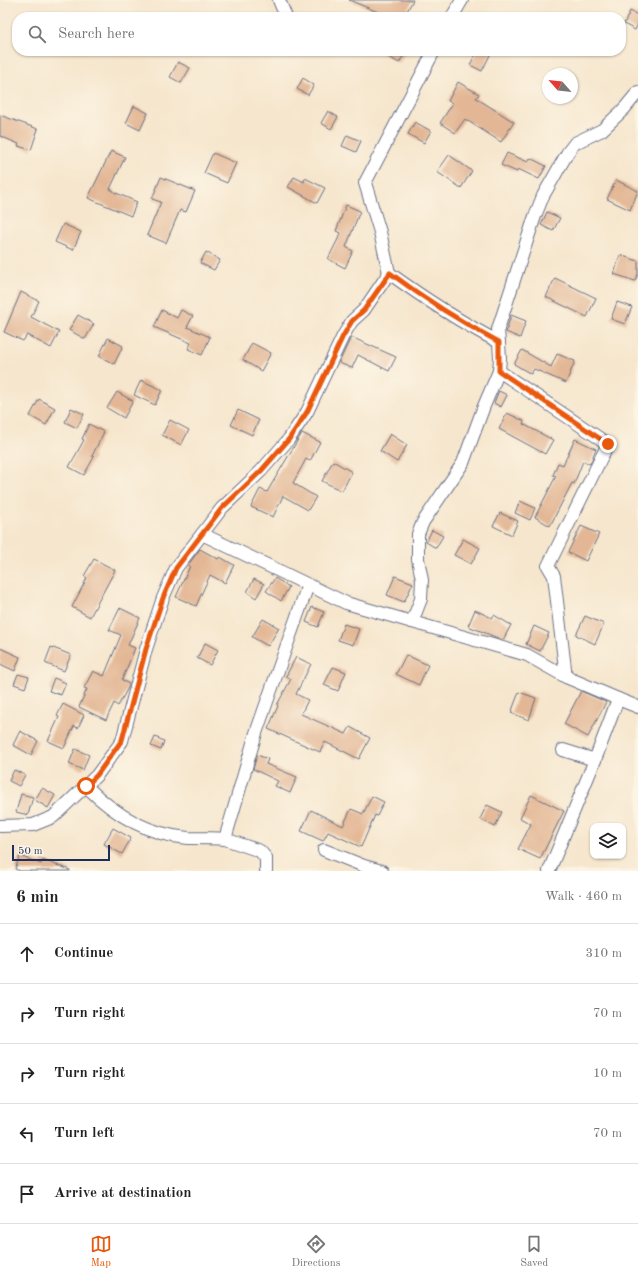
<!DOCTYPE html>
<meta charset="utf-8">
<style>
:root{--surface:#fff;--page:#f6f6f6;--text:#222;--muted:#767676;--line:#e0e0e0;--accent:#ea580c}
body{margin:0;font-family:"Old Standard TT",serif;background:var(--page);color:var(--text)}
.controls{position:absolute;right:12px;bottom:12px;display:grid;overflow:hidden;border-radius:8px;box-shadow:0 1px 3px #0004}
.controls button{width:36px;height:36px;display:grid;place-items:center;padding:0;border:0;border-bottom:1px solid var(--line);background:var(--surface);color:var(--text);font:20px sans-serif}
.compass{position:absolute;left:542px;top:68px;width:36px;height:36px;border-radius:50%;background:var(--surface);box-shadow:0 1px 3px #0004;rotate:297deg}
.scale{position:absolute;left:12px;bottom:10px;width:98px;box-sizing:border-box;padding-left:4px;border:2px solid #1b2f5e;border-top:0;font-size:11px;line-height:14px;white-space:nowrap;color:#1b2f5e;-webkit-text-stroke:3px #fcf5e5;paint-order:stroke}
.stop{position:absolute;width:12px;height:12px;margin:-9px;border:3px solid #ea580c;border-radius:50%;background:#fff}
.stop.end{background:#ea580c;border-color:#fff;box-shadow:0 1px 4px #0008}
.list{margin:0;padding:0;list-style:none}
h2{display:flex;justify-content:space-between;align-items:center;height:52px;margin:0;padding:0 16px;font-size:17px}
h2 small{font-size:13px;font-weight:400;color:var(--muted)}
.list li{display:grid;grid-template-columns:26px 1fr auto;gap:12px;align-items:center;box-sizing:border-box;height:60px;padding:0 16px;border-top:1px solid var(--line)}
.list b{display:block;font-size:15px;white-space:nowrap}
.list em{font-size:13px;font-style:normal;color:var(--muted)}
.icon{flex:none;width:22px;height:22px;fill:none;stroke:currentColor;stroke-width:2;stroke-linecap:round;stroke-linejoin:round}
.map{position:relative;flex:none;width:638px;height:871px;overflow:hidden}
.search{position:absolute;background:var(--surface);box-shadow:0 1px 3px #0004;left:12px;right:12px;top:12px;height:44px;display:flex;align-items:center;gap:10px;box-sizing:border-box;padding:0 14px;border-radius:16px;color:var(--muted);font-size:15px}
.sheet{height:352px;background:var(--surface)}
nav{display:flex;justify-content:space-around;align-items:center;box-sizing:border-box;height:56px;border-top:1px solid var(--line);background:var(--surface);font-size:11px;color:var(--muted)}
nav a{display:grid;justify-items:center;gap:2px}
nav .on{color:var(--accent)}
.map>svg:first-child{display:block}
.building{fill:#e3b795}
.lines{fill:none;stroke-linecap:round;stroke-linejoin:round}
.street-casing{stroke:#686f85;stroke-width:14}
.street{stroke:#fff;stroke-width:12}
.route{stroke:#ea580c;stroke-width:5}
</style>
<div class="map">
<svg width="638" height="871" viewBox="0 0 638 871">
<rect width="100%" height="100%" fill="#fcf5e5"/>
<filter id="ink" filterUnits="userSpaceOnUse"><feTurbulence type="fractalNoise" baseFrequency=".025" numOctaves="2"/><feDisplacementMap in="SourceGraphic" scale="8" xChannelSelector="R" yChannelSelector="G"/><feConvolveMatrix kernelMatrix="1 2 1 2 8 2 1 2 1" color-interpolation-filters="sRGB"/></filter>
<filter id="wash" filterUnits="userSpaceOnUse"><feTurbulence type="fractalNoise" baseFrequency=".012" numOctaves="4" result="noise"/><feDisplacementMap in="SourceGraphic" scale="16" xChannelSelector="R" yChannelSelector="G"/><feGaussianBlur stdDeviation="0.9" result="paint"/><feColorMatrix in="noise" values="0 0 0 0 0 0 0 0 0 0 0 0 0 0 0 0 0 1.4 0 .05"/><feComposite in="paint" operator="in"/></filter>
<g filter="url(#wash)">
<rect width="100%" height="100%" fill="#f6e6cd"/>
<g id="blocks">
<!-- building -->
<g class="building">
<path d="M 349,0 L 413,0 L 404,17 L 390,17 Z"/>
<path d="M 630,11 L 638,15 L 638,24 L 635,30 L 624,24 Z"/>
<path d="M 378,51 L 406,51 L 399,63 Z"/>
<path d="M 477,51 L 492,51 L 482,71 L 470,65 Z"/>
<path d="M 178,62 L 190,68 L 181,83 L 170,77 Z"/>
<path d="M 303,78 L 314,85 L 308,95 L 297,89 Z"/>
<path d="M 458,82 L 479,94 L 476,98 L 514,122 L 501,142 L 465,119 L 455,133 L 440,123 L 453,103 L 448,101 Z"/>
<path d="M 134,106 L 148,113 L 140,130 L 126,123 Z"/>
<path d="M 328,111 L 338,117 L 331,129 L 321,123 Z"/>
<path d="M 0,115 L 38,129 L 31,150 L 18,146 L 19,144 L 0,136 Z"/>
<path d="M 415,122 L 431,131 L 424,143 L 408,134 Z"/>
<path d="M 347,135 L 361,141 L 356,152 L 342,146 Z"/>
<path d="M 111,151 L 125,157 L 110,189 L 114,191 L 114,192 L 137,202 L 131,216 L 88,198 Z"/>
<path d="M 213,153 L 236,163 L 227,183 L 204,173 Z"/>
<path d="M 507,153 L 528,162 L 530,158 L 546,166 L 539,179 L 518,169 L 517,172 L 501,165 Z"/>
<path d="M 449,155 L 472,171 L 461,188 L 437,172 Z"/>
<path d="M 161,177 L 195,191 L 186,212 L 180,210 L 166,243 L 147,235 L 161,202 L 152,199 Z"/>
<path d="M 294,177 L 304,182 L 305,178 L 325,188 L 317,203 L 288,187 Z"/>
<path d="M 616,180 L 638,191 L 630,210 L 607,199 Z"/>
<path d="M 346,205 L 360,211 L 346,247 L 353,251 L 345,268 L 328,259 L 341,233 L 336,231 Z"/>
<path d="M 547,212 L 560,218 L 553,231 L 541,225 Z"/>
<path d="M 63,224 L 81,232 L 73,250 L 55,242 Z"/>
<path d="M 206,252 L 220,260 L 214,270 L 200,263 Z"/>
<path d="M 620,255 L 638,261 L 638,274 L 635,281 L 614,274 Z"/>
<path d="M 555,278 L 596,298 L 587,317 L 546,297 Z"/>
<path d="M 21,292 L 39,301 L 31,317 L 59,332 L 51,348 L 27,335 L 23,341 L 4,332 Z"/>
<path d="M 617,302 L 632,307 L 625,324 L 611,319 Z"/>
<path d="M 162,310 L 177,318 L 181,310 L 193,316 L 187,327 L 210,337 L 202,355 L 188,349 L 191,343 L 154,327 Z"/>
<path d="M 78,315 L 94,324 L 85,339 L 69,330 Z"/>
<path d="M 511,315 L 526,321 L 520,338 L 506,332 Z"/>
<path d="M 351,337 L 396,357 L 389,371 L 358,355 L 352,368 L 339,363 Z"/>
<path d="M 108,338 L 123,346 L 114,364 L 99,356 Z"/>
<path d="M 252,343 L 271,353 L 261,371 L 243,360 Z"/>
<path d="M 522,350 L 551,367 L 557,354 L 575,361 L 566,383 L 534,369 L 531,374 L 514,364 Z"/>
<path d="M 141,380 L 162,390 L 155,405 L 134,395 Z"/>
<path d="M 499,391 L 507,395 L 501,407 L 494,403 Z"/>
<path d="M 117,392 L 133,401 L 124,418 L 107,408 Z"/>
<path d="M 39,399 L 55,408 L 46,425 L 30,416 Z"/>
<path d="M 71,408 L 84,414 L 77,428 L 65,422 Z"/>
<path d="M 238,410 L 259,420 L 252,435 L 231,425 Z"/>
<path d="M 507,413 L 524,421 L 523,424 L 553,440 L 545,454 L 499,429 Z"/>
<path d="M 170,420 L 189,430 L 181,445 L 162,435 Z"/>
<path d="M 89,424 L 104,432 L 92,456 L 94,457 L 84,475 L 69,467 L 84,440 L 82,439 Z"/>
<path d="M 302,433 L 320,442 L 310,461 L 306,459 L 293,483 L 316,497 L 308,510 L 283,496 L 273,517 L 251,507 L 260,489 L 267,492 Z"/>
<path d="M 390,434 L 407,445 L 397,462 L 380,451 Z"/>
<path d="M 575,439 L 596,449 L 590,464 L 583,461 L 574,484 L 572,483 L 550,526 L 535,517 L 556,476 L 553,475 L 558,463 L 563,465 Z"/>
<path d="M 333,461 L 352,472 L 342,491 L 322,481 Z"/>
<path d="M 520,501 L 535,508 L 530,520 L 515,513 Z"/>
<path d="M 500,513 L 518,521 L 512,535 L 493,526 Z"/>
<path d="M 581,526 L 599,534 L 586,561 L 568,552 Z"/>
<path d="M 432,530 L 443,536 L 436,548 L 426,542 Z"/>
<path d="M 463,539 L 480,548 L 471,564 L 454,555 Z"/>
<path d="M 200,549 L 218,559 L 220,557 L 234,565 L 225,583 L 210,575 L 196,606 L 176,597 L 190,566 L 188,565 Z"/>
<path d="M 94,559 L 115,570 L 90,617 L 72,607 L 87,578 L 84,576 Z"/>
<path d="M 395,576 L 413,583 L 404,602 L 387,595 Z"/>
<path d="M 275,578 L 289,587 L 281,601 L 266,591 Z"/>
<path d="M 254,579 L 264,584 L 256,598 L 247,592 Z"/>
<path d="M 312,607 L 324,612 L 318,627 L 306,622 Z"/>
<path d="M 120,608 L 140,618 L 128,645 L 135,648 L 122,680 L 129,684 L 129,686 L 118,706 L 114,703 L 106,720 L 79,707 L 87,689 L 84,688 L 93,671 L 104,676 L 121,635 L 109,630 Z"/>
<path d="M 475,610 L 492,618 L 494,615 L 511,625 L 503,640 L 468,626 Z"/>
<path d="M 585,616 L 604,624 L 595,644 L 576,635 Z"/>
<path d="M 263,619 L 279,628 L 268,646 L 252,637 Z"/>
<path d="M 344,624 L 359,629 L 353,645 L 338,640 Z"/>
<path d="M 534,626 L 549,633 L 540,651 L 526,644 Z"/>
<path d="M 205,643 L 218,650 L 210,665 L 197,658 Z"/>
<path d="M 51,647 L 71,655 L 64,671 L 45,663 Z"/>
<path d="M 0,648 L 20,657 L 15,671 L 0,664 Z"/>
<path d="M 406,655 L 428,665 L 419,685 L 396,674 Z"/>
<path d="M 296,657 L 311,664 L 296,694 L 308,700 L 301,714 L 346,734 L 350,727 L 370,738 L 359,759 L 325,742 L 320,752 L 268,729 L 278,706 L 277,705 L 291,679 L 286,676 Z"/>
<path d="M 333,667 L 346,672 L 338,691 L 324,685 Z"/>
<path d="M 18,674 L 29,677 L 25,688 L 14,684 Z"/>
<path d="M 54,678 L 66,683 L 61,695 L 49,691 Z"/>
<path d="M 581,691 L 606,702 L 588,737 L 564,724 Z"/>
<path d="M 519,692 L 536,698 L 529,720 L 511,713 Z"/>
<path d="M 63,704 L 84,715 L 78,728 L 74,726 L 64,748 L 48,741 L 59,717 L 57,716 Z"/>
<path d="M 20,731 L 38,741 L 31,755 L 13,745 Z"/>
<path d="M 155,737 L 164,741 L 161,750 L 151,746 Z"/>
<path d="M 75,749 L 89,755 L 83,770 L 69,764 Z"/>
<path d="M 257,755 L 268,759 L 266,764 L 297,777 L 290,793 L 275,786 L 278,781 L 253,769 Z"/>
<path d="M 14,770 L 25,775 L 19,786 L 9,781 Z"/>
<path d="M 42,788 L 55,795 L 48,808 L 35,800 Z"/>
<path d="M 21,794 L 33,797 L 28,815 L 16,812 Z"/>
<path d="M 531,795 L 564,811 L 540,859 L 518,849 L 531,824 L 520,818 Z"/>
<path d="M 372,796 L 384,802 L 377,816 L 375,815 L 361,847 L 328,832 L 323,841 L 301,831 L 311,810 L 343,826 L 351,809 L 363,814 Z"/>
<path d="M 487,805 L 502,812 L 495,827 L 480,819 Z"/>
<path d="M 113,828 L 131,838 L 122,854 L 104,844 Z"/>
<path d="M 20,856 L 41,864 L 43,860 L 70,870 L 70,871 L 20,871 L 15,869 Z"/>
</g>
</g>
</g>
<g filter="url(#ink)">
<use href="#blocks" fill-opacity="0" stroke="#686f85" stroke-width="1"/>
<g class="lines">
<defs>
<g id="street">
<path d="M 279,0 L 286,17"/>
<path d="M 452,17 L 462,0"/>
<path d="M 389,273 C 425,299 460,322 499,342"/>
<path d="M 202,534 L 346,603 L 527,655 L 566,677"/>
<path d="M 412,622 L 421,599 L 422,580 L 418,559 L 418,534 L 423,522 L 463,463 L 484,406 L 499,371"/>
<path d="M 618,699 L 638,707"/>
<path d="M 563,750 L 595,760 L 618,699 L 566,677 L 554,576 L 548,566 L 608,444 L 499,371 L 500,358 L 498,329 L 535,216 L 543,196 L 568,152 L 575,143 L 602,130 L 624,109 L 638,92"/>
<path d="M 86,786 C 113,813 148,835 188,838 C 200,838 213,838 225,839"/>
<path d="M 0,826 L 33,825 L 53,817 L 97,775 L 122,741 L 146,649 L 163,598 L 176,568 L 222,508 L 261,471 L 289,439 L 307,412 L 343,336 L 352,321 L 364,310 L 389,273 L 380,232 L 365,183 L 434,51"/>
<path d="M 324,850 L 364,866 L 382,871"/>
<path d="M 266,871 L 266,858 L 260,851 L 225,839 L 256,733 L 308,585"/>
<path d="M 549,871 L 595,760"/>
</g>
</defs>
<!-- street casing -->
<use href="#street" class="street-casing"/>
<!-- street -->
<use href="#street" class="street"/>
</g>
</g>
<g class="lines" filter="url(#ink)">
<!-- route -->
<path class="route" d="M 86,786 L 97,775 L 122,740 L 146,649 L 163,598 L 176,568 L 222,508 L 261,471 L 289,439 L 307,412 L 343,336 L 352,321 L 364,310 L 390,273 C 426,300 459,321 499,342 L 499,371 L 608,444"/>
</g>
</svg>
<div class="controls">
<button><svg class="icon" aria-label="layers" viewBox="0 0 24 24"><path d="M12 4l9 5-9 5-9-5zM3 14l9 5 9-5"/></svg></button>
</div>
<svg class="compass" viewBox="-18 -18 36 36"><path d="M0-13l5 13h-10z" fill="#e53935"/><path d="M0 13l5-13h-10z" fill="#767676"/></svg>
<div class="scale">50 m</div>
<div class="stop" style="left:86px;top:786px"></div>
<div class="stop end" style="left:608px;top:444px"></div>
<div class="search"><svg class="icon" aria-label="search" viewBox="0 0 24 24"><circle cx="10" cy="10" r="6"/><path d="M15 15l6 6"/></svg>Search here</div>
</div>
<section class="sheet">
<h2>6 min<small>Walk · 460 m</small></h2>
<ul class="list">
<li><svg class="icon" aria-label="ahead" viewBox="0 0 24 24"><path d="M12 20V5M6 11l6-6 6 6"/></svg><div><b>Continue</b></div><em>310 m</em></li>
<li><svg class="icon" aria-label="right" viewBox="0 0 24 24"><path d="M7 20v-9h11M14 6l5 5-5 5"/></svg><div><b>Turn right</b></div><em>70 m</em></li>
<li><svg class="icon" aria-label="right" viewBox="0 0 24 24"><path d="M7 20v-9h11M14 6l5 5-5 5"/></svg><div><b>Turn right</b></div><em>10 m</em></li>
<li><svg class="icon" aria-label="left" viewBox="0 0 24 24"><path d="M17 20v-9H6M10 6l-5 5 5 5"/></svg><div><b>Turn left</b></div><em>70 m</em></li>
<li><svg class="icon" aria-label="arrive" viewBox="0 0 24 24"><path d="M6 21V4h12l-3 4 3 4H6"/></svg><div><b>Arrive at destination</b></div></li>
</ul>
</section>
<nav>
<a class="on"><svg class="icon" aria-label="map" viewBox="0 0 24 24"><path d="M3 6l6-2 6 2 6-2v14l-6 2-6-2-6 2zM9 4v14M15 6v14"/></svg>Map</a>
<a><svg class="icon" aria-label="directions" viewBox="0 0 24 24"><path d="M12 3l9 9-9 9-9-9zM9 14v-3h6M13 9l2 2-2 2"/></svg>Directions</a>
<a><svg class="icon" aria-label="saved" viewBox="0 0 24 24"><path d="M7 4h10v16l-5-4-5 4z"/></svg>Saved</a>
</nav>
